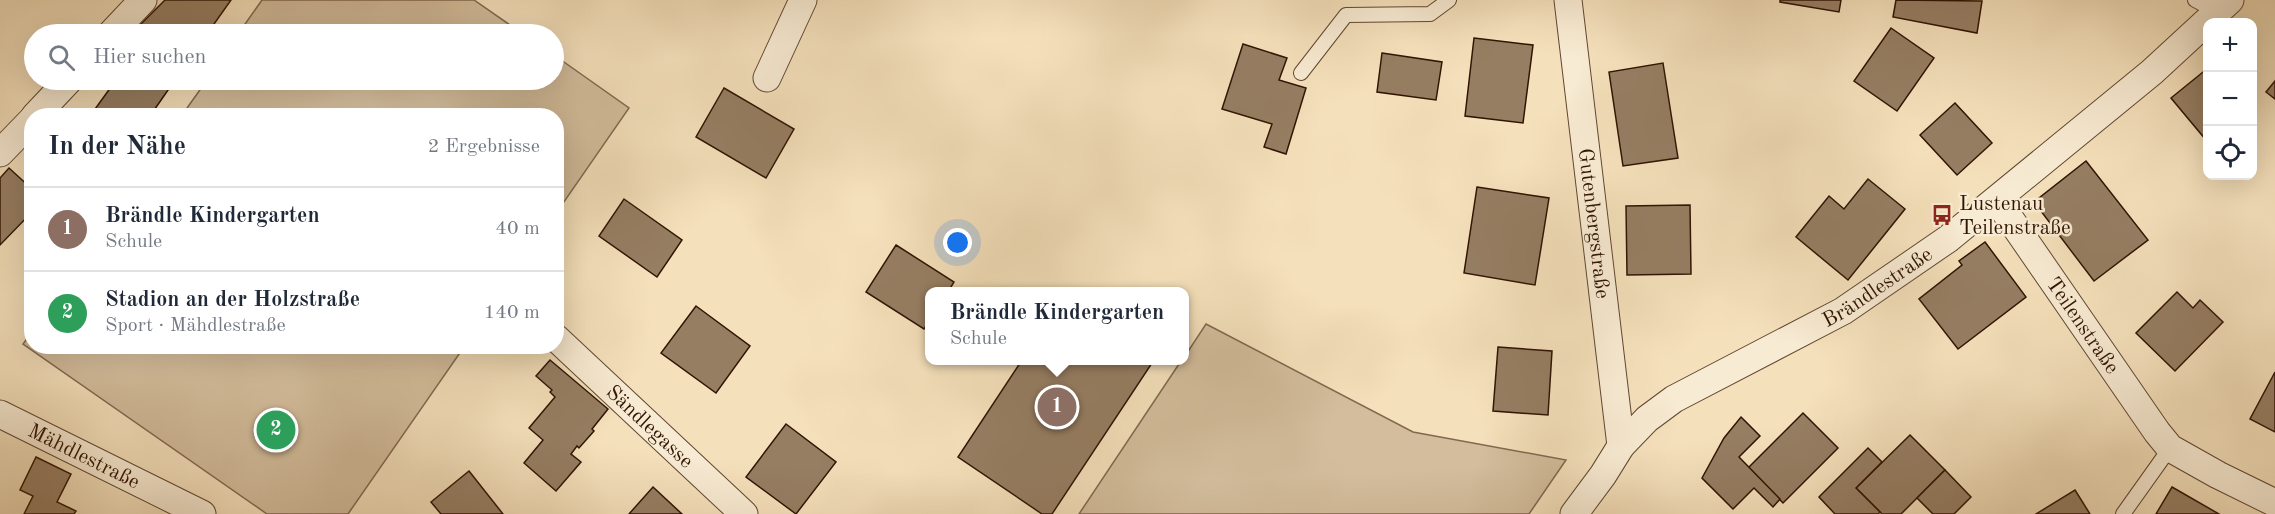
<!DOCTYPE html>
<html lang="de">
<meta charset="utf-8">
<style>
:root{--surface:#fff;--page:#f2f2f3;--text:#1f2937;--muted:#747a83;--line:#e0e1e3;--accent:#8f2418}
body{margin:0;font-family:"Old Standard TT",serif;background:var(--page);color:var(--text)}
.controls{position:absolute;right:18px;top:18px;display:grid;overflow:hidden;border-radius:12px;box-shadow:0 6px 24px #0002}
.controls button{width:54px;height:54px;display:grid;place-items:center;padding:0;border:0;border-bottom:2px solid var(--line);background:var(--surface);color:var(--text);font:30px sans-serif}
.you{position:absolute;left:958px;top:243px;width:21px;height:21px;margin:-15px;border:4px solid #fff;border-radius:50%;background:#1a73e8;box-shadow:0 0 0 9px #1a73e833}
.badge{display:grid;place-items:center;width:39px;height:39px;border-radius:50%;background:var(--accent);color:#fff;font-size:20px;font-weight:700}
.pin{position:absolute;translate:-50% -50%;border:3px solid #fff;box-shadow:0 2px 6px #0006}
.popup{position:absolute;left:925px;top:287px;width:264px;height:78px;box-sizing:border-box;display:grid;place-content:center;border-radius:12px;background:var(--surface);filter:drop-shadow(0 2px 4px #0005);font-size:20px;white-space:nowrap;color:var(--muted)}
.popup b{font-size:22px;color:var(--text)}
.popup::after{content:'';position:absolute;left:50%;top:100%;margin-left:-12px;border:12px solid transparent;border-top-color:var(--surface)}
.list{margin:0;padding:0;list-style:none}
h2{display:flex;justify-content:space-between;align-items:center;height:78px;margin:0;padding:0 24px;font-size:26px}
h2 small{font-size:20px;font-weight:400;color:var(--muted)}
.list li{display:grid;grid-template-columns:39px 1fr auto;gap:18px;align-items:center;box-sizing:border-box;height:84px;padding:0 24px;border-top:2px solid var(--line)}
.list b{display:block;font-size:22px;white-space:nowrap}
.list p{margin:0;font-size:20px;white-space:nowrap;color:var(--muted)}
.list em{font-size:20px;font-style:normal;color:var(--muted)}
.icon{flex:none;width:33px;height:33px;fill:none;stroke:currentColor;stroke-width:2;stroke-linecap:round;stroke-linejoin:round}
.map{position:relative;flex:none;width:2275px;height:514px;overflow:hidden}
.search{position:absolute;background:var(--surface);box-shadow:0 6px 24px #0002;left:24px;top:24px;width:540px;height:66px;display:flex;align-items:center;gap:15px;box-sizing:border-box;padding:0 21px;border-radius:33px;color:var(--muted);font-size:22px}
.panel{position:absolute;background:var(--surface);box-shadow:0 6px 24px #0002;left:24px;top:108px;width:540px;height:246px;border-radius:24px}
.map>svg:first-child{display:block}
.green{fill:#d3bd9c;stroke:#826850;stroke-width:1.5}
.building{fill:#967e63;stroke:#301403;stroke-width:1.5}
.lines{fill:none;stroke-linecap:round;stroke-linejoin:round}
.lane-casing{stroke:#614731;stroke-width:16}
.street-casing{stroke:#614731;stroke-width:29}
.lane{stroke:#f8ebd3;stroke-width:14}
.street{stroke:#f8ebd3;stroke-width:27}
.labels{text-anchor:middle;stroke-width:5;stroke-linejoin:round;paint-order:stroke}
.poi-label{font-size:21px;fill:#301403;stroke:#f8ebd3;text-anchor:start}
.street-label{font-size:21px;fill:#301403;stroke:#f8ebd3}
</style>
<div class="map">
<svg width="2275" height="514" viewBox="0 0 2275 514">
<rect width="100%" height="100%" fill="#f4e0bb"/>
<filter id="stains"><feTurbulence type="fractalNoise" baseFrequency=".00333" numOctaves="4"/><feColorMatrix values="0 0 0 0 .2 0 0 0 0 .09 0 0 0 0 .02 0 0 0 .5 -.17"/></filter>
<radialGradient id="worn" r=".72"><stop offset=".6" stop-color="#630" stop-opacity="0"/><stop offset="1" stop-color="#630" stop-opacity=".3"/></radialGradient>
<!-- green -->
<g class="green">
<path d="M 262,0 L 474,0 L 523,34 L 238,34 Z"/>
<path d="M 554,55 L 629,108 L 557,212 L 556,116 L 182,115 L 207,80 L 554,80 Z"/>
<path d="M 1206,324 L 1413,432 L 1566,460 L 1529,514 L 1079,514 L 1181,361 L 1184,360 L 1185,356 Z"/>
<path d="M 31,333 L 32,346 L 464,347 L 348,514 L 267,514 L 23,344 Z"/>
</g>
<!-- building -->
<g class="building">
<path d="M 165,0 L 231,0 L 207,34 L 131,34 Z"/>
<path d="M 1780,0 L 1841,0 L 1839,12 L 1780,2 Z"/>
<path d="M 1896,0 L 1982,1 L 1977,33 L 1893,17 Z"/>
<path d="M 1891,28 L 1934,58 L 1897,111 L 1854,81 Z"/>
<path d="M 1474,38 L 1533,45 L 1523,123 L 1465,116 Z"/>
<path d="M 1243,44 L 1287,58 L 1279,80 L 1306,88 L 1286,154 L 1264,147 L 1272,124 L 1222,109 Z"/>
<path d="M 1382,53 L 1442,62 L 1436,100 L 1377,92 Z"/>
<path d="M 1663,63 L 1678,158 L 1623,166 L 1609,72 Z"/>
<path d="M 2208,68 L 2208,139 L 2206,140 L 2171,98 Z"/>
<path d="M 116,80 L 175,80 L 150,116 L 90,116 Z"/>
<path d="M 2275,81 L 2275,99 L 2266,92 Z"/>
<path d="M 724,88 L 794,129 L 766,178 L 696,137 Z"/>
<path d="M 1955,103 L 1992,143 L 1957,175 L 1920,135 Z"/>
<path d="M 2086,161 L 2148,240 L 2094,281 L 2034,202 Z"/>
<path d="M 9,168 L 32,189 L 32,212 L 0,245 L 0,178 Z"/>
<path d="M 1868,179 L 1905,209 L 1848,280 L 1796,237 L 1829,196 L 1844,209 Z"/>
<path d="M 1477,187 L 1549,198 L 1535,285 L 1464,273 Z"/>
<path d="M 624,199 L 682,240 L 657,277 L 599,236 Z"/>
<path d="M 1690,205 L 1691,274 L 1627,275 L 1626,206 Z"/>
<path d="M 1985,242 L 2026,297 L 1958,349 L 1919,299 L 1962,265 L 1959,261 Z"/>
<path d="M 896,245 L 954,282 L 948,292 L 930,292 L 930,320 L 924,329 L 866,292 Z"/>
<path d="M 2177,292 L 2193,308 L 2200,300 L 2223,322 L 2175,371 L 2136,333 Z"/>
<path d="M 696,306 L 750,346 L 716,393 L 661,353 Z"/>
<path d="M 1498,347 L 1552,351 L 1548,415 L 1493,411 Z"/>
<path d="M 550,360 L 608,409 L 592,429 L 594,431 L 579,448 L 577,446 L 571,454 L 581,462 L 556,491 L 524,463 L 543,440 L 529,428 L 555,397 L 550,392 L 552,390 L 536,376 Z"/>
<path d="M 1022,360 L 1154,360 L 1052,514 L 1042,514 L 958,457 Z"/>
<path d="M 2275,372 L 2275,432 L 2250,419 Z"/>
<path d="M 1803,413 L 1838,448 L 1783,503 L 1748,468 Z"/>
<path d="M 1741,417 L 1760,436 L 1739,457 L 1780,499 L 1773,507 L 1754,488 L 1733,509 L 1702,478 L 1724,438 Z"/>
<path d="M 786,424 L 836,462 L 796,514 L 746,477 Z"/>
<path d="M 1910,435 L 1945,470 L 1901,514 L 1882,514 L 1856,488 Z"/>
<path d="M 1868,448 L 1882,462 L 1856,488 L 1880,512 L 1878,514 L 1835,514 L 1819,497 Z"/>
<path d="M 36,457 L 71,474 L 57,502 L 76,511 L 74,514 L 24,514 L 33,496 L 20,490 Z"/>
<path d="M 1945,470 L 1971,497 L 1954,514 L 1933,514 L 1917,498 Z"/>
<path d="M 469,471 L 503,514 L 441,514 L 431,502 Z"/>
<path d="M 653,487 L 682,514 L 629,514 Z"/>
<path d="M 2172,487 L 2219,514 L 2156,514 Z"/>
<path d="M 2075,490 L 2090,514 L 2036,514 Z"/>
</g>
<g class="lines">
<defs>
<g id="lane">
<path d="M 2195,0 L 2218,12"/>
<path d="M 1301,73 L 1346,15 L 1430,14 L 1449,0"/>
<path d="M 2123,514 L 2170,448"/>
</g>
<g id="street">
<path id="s1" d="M 1568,0 L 1621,446"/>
<path d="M 111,34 L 143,0"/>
<path d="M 767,78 L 803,0"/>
<path d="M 35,116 L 69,80"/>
<path d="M 0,153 L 32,120"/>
<path id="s2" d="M 1997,200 L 2157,432 L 2170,448 L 2218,475 L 2275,503"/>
<path id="s3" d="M 556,338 L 744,514"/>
<path id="s4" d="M 0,414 L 202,514"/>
<path id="s5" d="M 1574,514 L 1603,475 L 1621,446 L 1647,419 L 1674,399 L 1843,311 L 1948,239 L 2152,72 L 2230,0"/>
</g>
</defs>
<!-- lane casing -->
<use href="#lane" class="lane-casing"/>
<!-- street casing -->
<use href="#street" class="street-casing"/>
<!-- lane -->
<use href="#lane" class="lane"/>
<!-- street -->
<use href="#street" class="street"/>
</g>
<!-- icons -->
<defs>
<symbol id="bus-bare" viewBox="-9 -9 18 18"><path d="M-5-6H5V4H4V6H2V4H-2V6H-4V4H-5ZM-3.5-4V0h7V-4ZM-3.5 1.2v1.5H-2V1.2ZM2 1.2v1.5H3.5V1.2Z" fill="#8f2418" stroke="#f8ebd3" stroke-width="2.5" paint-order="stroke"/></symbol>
</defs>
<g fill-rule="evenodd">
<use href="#bus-bare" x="1927" y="200" width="30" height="30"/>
</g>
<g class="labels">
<!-- poi labels -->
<g class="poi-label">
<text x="1959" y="210">Lustenau<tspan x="1959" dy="24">Teilenstraße</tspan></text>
</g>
<!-- street labels -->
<g class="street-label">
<text dy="7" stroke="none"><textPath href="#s1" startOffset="225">Gutenbergstraße</textPath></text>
<text dy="7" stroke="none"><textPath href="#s5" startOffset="386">Brändlestraße</textPath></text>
<text dy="7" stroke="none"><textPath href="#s2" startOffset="152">Teilenstraße</textPath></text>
<text dy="7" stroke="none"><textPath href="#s3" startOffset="129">Sändlegasse</textPath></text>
<text dy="7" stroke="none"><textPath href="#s4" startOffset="94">Mähdlestraße</textPath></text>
</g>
</g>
<rect width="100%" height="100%" filter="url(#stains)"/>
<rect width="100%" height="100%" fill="url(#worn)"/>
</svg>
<div class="controls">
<button>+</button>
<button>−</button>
<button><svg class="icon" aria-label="locate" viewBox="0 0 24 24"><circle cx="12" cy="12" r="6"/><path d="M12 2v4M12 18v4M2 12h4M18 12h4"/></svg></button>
</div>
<div class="you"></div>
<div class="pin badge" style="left:1057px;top:407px;background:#8d6e63">1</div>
<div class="popup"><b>Brändle Kindergarten</b>Schule</div>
<div class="pin badge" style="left:276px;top:430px;background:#2e9e5b">2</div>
<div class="search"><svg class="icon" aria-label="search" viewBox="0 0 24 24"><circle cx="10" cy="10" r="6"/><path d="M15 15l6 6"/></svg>Hier suchen</div>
<section class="panel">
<h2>In der Nähe<small>2 Ergebnisse</small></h2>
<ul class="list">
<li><span class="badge" style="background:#8d6e63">1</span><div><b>Brändle Kindergarten</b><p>Schule</p></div><em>40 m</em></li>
<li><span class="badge" style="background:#2e9e5b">2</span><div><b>Stadion an der Holzstraße</b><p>Sport · Mähdlestraße</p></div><em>140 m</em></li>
</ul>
</section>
</div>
